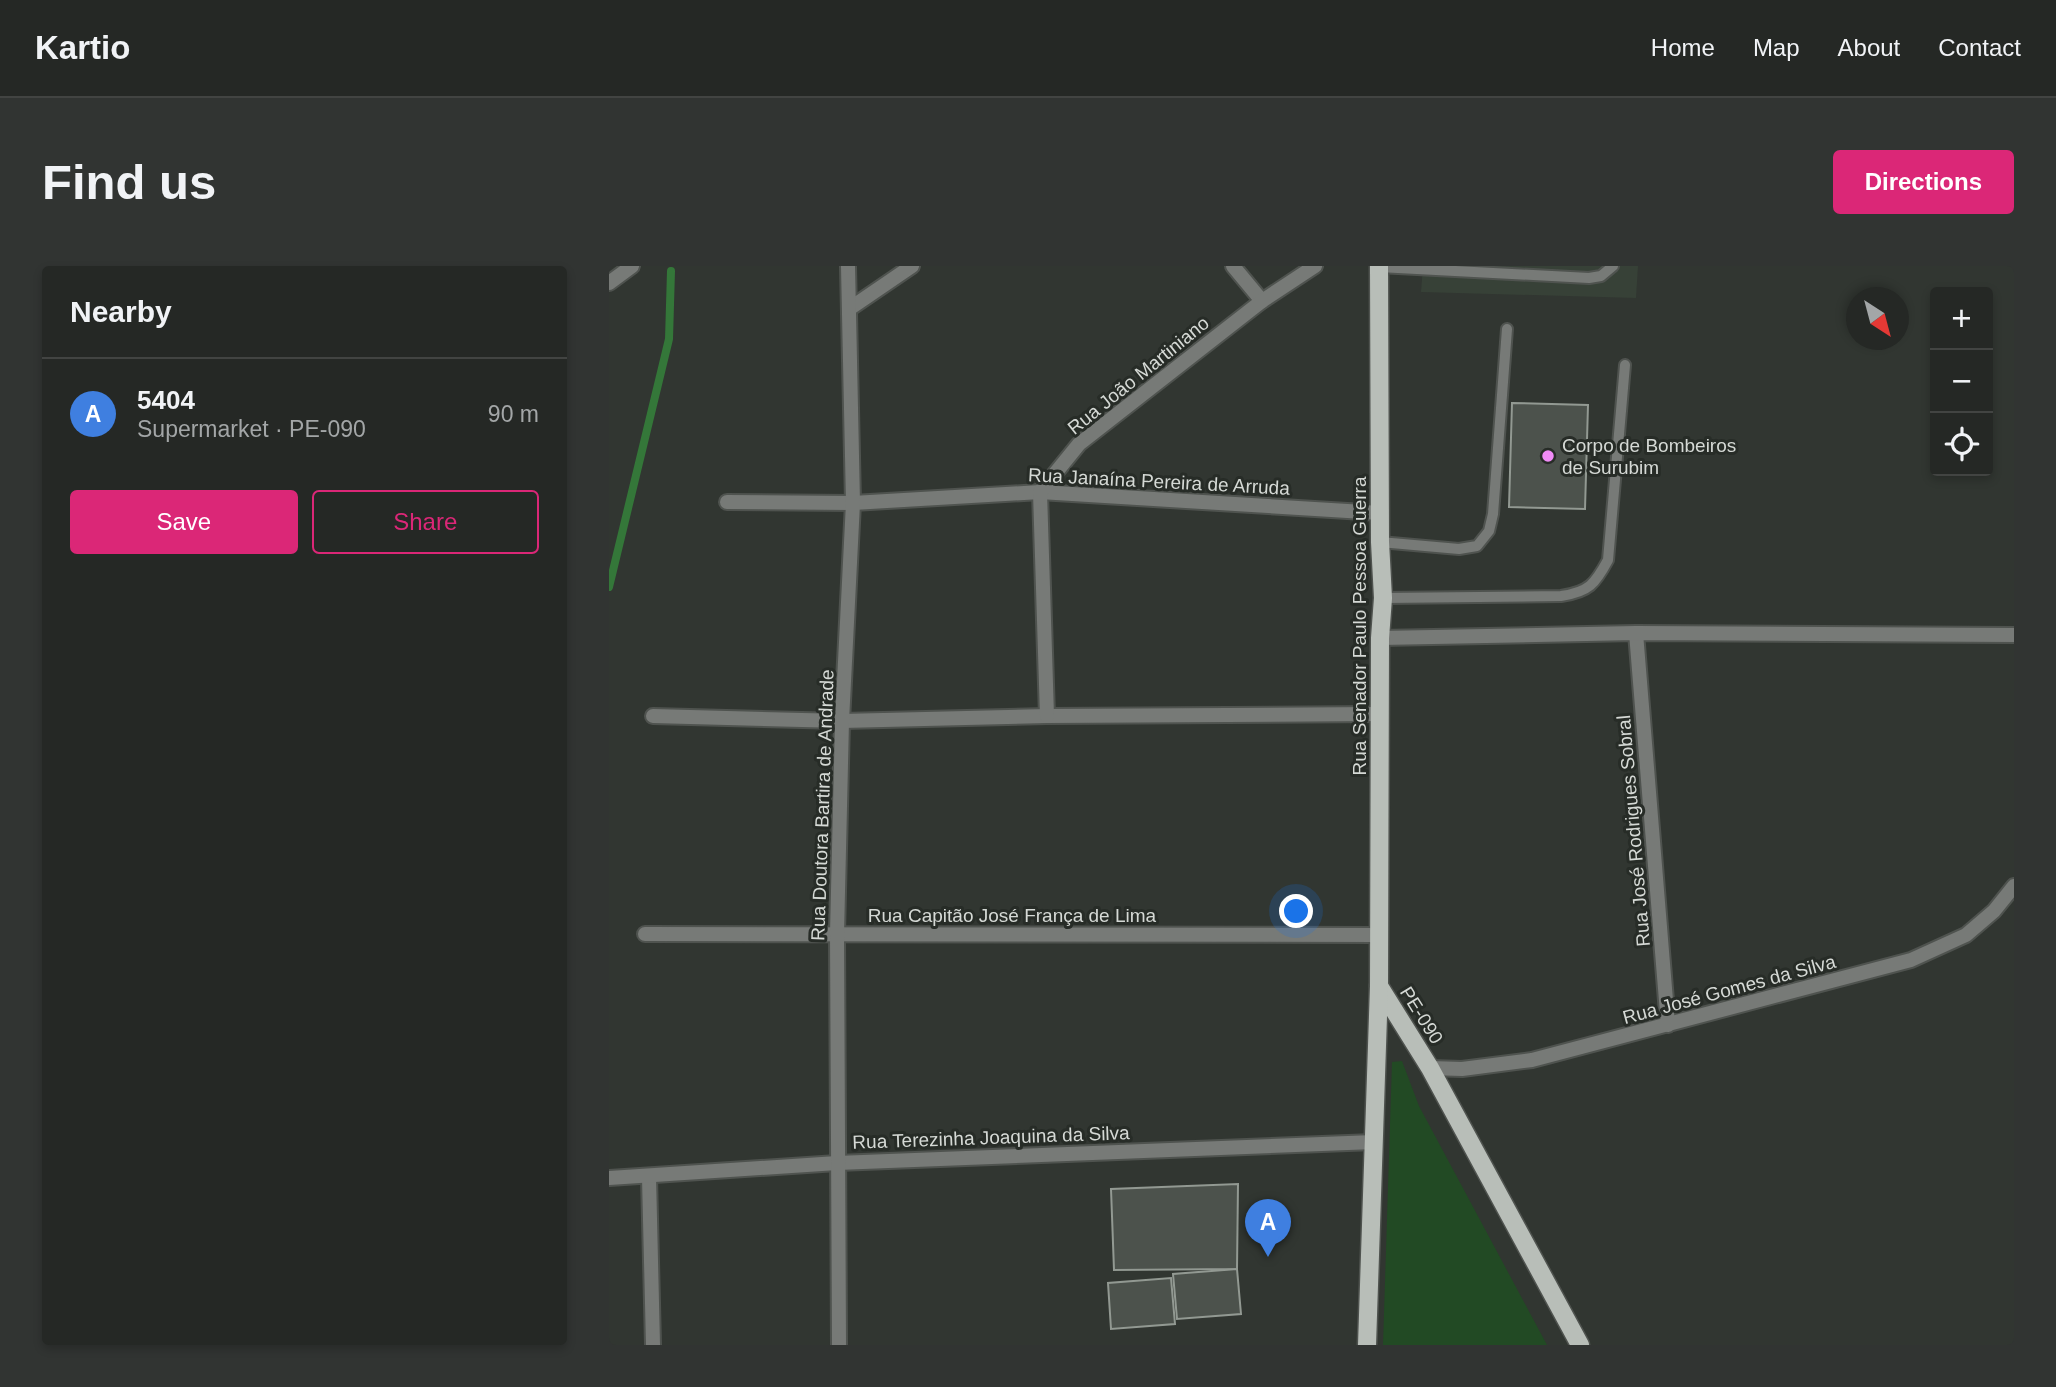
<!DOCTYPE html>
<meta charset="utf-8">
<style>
:root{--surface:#252825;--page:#313432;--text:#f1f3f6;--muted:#a3a6a7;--line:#424442;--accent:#db2777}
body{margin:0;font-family:Arial,sans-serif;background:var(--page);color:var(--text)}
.controls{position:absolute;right:21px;top:21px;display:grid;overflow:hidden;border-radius:7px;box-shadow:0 4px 10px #0003}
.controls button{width:63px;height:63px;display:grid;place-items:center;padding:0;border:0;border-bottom:2px solid var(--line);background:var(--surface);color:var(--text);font:35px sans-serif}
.compass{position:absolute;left:1237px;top:21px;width:63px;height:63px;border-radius:50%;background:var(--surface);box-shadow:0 4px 10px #0003;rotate:144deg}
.you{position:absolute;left:688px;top:646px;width:24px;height:24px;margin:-18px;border:5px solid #fff;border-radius:50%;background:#1a73e8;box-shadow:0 0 0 10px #1a73e833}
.badge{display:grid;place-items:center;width:46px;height:46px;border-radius:50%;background:var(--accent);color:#fff;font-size:23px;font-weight:700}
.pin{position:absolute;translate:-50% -58px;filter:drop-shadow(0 2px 4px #0008)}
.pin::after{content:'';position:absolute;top:37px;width:24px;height:21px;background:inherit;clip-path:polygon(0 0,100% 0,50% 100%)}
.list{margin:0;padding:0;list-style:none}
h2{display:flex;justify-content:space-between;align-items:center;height:91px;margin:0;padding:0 28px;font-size:30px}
h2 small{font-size:23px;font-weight:400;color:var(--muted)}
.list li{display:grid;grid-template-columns:46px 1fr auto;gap:21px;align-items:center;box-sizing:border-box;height:112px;padding:0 28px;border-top:2px solid var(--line)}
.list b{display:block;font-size:26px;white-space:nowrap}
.list p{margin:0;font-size:23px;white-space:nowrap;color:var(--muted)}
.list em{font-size:23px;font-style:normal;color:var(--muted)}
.actions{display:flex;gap:14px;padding:21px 28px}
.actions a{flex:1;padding:16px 0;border:2px solid var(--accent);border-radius:7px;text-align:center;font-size:24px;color:var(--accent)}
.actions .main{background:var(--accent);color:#fff}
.icon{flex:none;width:38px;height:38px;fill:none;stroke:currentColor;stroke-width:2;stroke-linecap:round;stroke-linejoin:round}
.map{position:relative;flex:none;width:1405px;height:1079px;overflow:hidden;border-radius:7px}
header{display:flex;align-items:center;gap:42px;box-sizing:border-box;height:98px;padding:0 35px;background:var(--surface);border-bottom:2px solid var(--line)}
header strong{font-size:33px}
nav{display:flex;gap:38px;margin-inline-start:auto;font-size:24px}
.intro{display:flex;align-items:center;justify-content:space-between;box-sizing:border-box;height:168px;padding:0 42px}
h1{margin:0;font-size:49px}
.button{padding:18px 32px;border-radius:7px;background:var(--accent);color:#fff;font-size:24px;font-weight:700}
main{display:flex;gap:42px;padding:0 42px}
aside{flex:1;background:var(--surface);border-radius:7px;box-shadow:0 4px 10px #0003}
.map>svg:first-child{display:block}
.built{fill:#374137}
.green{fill:#224a24}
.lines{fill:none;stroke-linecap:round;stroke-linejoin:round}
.stream{stroke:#347739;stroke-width:8}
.building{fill:#4c524c;stroke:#929992;stroke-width:2}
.lane-casing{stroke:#4f534f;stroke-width:14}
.street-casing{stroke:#4f534f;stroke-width:18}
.primary-casing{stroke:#4f534f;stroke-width:21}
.lane{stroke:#777a77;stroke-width:10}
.street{stroke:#777a77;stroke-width:14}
.primary{stroke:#b8beb8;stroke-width:18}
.poi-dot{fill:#f08bf6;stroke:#272c27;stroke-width:2.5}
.labels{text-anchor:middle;stroke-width:6;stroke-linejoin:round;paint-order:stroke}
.street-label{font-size:19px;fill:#d5d9d5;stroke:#272c27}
.poi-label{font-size:19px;fill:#d5d9d5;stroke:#272c27;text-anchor:start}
</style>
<header>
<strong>Kartio</strong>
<nav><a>Home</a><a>Map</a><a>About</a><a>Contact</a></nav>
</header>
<div class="intro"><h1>Find us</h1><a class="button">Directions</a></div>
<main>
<aside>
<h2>Nearby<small></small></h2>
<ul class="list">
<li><span class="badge" style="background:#3f7fe0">A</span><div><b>5404</b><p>Supermarket · PE-090</p></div><em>90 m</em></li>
</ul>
<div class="actions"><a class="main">Save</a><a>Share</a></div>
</aside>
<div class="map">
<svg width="1405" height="1079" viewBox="0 0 1405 1079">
<rect width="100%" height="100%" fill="#313631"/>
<!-- built -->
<path class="built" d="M 814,0 L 1029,0 L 1027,32 L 812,26 Z"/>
<!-- green -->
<path class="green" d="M 793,795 L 810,840 L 938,1079 L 774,1079 L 783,796 Z"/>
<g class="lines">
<!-- stream -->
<path class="stream" d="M 0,321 L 60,73 L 62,5"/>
</g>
<!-- building -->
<g class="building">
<path d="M 903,137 L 979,139 L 976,243 L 900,241 Z"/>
<path d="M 629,918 L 628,1003 L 505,1004 L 502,923 Z"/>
<path d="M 628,1003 L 632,1048 L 568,1053 L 564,1008 Z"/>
<path d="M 562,1012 L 566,1058 L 502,1063 L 499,1017 Z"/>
</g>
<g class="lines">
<defs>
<g id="lane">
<path d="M 770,1 L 980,12 L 992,10 L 1004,0"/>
<path d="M 771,276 L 850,283 L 868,280 L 880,265 L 884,248 L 898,63"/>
<path d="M 774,332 L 952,330 C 980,326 986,318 999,294 L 1016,99"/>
</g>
<g id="street">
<path d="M 624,0 L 653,35"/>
<path d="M 0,17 L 23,0"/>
<path d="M 240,43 L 303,0"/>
<path d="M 118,236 L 244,237 L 431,226 L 771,247"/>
<path d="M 1027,367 L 1059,759"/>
<path d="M 771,372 L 1027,367 L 1405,369"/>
<path d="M 44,450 L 233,455 L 438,450 L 771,448"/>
<path d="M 438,450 L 431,226 L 470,178 L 653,35 L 706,0"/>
<path d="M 36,668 L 771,669"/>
<path d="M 821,802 L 853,803 L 923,794 L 1302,694 L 1357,669 L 1385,645 L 1405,620"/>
<path d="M 40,911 L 44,1079"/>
<path d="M 0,912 L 228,897 L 765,876"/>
<path d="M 230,1079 L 228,668 L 233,455 L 244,237 L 239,0"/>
</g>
<g id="primary">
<path d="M 770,720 L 821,802 L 971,1079"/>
<path d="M 758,1079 L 770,720 L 771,372 L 774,332 L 771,276 L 770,0"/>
</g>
</defs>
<!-- lane casing -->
<use href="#lane" class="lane-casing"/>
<!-- street casing -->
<use href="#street" class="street-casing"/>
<!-- primary casing -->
<use href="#primary" class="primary-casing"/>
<!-- lane -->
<use href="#lane" class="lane"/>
<!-- street -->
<use href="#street" class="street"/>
<!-- primary -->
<use href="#primary" class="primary"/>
</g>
<!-- markers -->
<circle class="poi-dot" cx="939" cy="190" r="7"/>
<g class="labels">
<!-- street labels -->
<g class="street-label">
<text transform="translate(529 109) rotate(-39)" y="7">Rua João Martiniano</text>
<text transform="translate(550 215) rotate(3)" y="7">Rua Janaína Pereira de Arruda</text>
<text transform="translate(750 360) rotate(-90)" y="7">Rua Senador Paulo Pessoa Guerra</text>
<text transform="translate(213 539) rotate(-88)" y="7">Rua Doutora Bartira de Andrade</text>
<text transform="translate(1024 565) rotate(-95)" y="7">Rua José Rodrigues Sobral</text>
<text x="403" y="656">Rua Capitão José França de Lima</text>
<text transform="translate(1120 723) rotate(-15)" y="7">Rua José Gomes da Silva</text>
<text transform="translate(813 749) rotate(58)" y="7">PE-090</text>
<text transform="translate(382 871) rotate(-2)" y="7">Rua Terezinha Joaquina da Silva</text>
</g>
<!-- poi labels -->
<g class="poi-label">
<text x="953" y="186">Corpo de Bombeiros<tspan x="953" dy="22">de Surubim</tspan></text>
</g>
</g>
</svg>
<div class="controls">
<button>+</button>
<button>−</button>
<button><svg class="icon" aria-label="locate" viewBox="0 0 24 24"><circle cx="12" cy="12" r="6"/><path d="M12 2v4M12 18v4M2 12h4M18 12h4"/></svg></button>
</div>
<svg class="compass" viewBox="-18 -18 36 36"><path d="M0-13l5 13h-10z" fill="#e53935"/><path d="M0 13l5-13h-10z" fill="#a3a6a7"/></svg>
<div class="you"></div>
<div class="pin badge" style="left:659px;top:991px;background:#3f7fe0">A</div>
</div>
</main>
